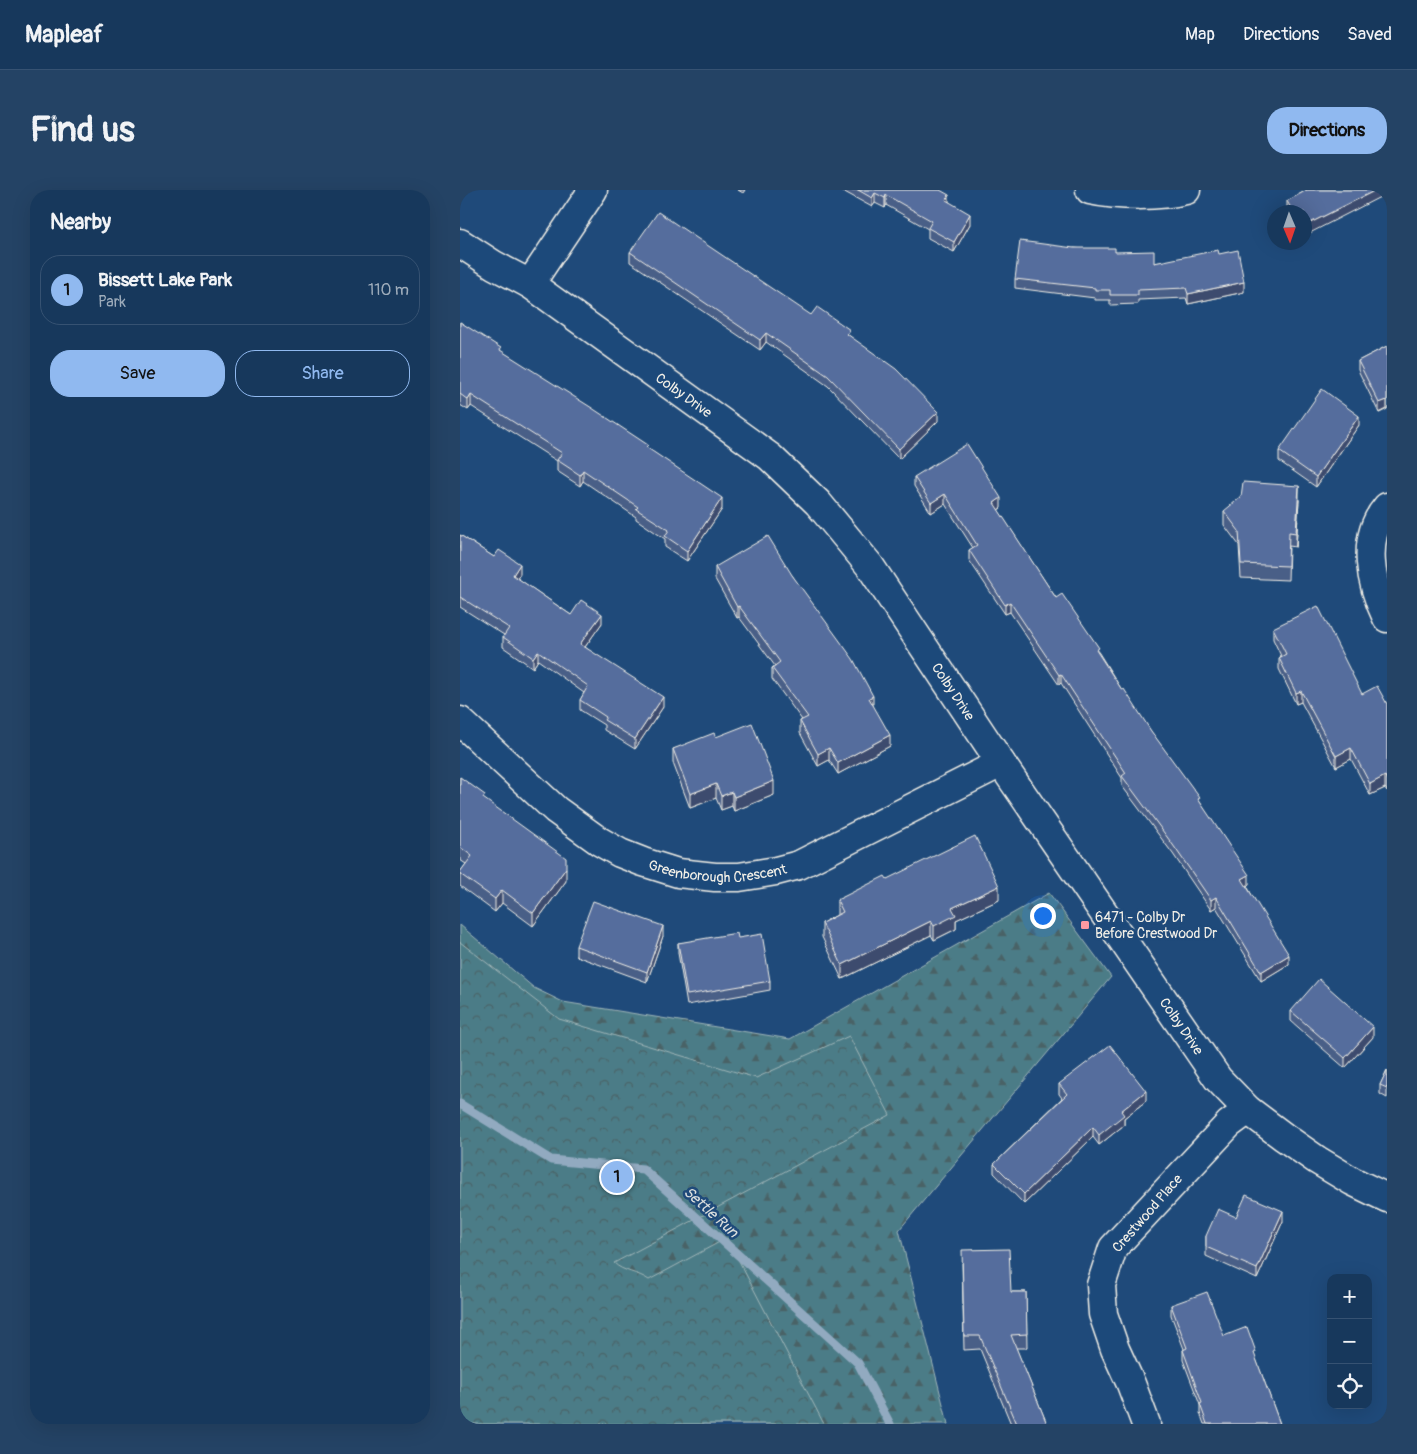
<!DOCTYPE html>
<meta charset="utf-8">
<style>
:root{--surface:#17385c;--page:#244365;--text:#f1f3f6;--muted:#9eacbb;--line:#365272;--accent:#90b9f0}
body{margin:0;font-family:Pangolin,sans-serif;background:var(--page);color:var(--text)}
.controls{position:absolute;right:15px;bottom:15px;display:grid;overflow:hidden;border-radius:10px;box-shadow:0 5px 20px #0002}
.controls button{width:45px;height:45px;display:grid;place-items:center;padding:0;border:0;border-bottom:1px solid var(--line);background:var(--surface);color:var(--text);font:25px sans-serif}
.compass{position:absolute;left:807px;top:15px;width:45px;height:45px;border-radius:50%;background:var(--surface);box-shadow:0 5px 20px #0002;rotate:178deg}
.you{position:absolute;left:582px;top:725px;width:18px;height:18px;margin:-12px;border:4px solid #fff;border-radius:50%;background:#1a73e8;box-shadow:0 0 0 8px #1a73e833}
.badge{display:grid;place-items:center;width:32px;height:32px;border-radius:50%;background:var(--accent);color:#111;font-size:16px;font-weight:700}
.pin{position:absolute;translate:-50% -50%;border:2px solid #fff;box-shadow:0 1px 5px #0006}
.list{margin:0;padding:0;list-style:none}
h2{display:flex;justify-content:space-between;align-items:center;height:65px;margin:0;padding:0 20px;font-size:21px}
h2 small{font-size:16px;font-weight:400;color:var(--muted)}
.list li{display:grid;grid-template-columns:32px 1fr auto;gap:15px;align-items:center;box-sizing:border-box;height:70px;margin:0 10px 10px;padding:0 10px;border:1px solid var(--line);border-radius:20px}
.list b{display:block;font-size:19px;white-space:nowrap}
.list p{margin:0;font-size:16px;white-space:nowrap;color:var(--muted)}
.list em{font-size:16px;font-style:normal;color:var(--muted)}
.actions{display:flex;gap:10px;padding:15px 20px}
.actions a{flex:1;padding:11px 0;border:1px solid var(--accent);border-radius:20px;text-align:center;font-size:18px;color:var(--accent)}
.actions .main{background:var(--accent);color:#111}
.icon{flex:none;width:28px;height:28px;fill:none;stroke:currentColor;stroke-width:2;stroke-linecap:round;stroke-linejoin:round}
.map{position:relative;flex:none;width:927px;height:1234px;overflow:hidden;border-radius:20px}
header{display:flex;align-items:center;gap:30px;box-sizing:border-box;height:70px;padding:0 25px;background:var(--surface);border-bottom:1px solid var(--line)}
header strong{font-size:24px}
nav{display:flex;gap:28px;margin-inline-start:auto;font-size:18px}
.intro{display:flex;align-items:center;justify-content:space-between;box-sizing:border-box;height:120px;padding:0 30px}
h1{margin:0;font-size:35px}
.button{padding:12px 22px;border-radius:20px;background:var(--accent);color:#111;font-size:18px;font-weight:700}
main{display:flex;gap:30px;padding:0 30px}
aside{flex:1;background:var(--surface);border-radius:20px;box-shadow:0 5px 20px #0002}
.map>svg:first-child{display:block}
.forest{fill:url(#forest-firs);stroke:#a0b6b8}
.park{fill:url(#park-crowns);stroke:#a0b6b8}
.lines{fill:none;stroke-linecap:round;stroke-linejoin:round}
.stream{stroke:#92aac0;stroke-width:9}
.street-casing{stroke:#f4f1e8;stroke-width:31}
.secondary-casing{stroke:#f4f1e8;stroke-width:31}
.street{stroke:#1f4a7a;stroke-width:28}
.secondary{stroke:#1f4a7a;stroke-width:28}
.wall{fill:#495e87;stroke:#f4f1e8}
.shaded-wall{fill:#3c4c6e;stroke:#f4f1e8}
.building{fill:#556d9d;stroke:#f4f1e8}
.poi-dot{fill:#ff9aa2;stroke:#1f4a7a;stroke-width:2}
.labels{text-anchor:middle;stroke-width:5;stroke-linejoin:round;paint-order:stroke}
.street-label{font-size:14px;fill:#f4f1e8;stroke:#1f4a7a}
.poi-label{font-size:14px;fill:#f4f1e8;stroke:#1f4a7a;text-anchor:start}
.water-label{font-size:15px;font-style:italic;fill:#dcdfde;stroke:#1f4a7a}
</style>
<header>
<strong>Mapleaf</strong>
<nav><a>Map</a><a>Directions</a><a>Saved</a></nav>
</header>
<div class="intro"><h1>Find us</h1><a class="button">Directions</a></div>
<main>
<aside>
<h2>Nearby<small></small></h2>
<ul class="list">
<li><span class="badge">1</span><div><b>Bissett Lake Park</b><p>Park</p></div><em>110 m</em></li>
</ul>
<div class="actions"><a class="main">Save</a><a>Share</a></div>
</aside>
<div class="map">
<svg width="927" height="1234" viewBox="0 0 927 1234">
<defs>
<pattern id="forest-firs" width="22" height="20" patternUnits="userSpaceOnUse" patternTransform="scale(1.25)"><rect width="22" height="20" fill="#4c7c87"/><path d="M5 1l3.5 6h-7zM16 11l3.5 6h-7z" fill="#4a6266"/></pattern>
<pattern id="park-crowns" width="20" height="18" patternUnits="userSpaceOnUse" patternTransform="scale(1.25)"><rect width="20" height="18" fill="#4c7c87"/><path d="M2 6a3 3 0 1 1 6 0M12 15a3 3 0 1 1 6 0" fill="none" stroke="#4a6266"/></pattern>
</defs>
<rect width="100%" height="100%" fill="#1f4a7a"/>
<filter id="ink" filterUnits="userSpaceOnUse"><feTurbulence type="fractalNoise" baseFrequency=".02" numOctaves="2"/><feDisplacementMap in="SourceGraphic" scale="10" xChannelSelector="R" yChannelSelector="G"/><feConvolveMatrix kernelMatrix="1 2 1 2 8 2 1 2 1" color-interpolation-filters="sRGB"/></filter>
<g filter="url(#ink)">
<!-- forest -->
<path class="forest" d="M 589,703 L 651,787 L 439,1040 L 488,1234 L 0,1234 L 0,735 L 74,798 L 103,812 L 330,849 Z"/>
<!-- park -->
<path class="park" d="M 0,752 L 99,829 L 296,888 L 389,846 L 430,925 L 154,1073 C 163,1082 178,1082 189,1090 L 267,1048 L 364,1234 L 0,1234 Z"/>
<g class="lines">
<!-- stream -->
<path class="stream" d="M 0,914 L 91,970 L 183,979 L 398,1173 L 430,1234"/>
<defs>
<g id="street">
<path d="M 630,0 C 658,6 698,7 726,0"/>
<path d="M 70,94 L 133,0"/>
<path d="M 927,317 C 900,348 911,395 927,428"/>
<path id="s1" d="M 0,531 L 96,620 L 139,651 L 160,663 L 183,672 L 218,683 L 255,687 L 279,687 L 316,681 L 339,675 L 541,573"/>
<path d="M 686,1234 L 671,1194 L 655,1159 L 643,1124 L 641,1095 L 653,1058 L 769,934 L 788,920"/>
</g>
<g id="secondary">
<path id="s2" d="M 0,53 L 34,75 L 70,94 L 310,267 L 358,313 L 410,376 L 541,573 L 758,889 L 788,920 L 824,947 L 857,970 L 892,991 L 927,1008"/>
</g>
</defs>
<!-- street casing -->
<use href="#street" class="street-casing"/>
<!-- secondary casing -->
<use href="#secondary" class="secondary-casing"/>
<!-- street -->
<use href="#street" class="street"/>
<!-- secondary -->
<use href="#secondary" class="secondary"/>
</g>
<!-- wall -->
<g class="wall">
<path d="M 278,0 L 285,0 L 283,3 Z"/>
<path d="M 381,0 L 480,0 L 489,12 L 510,34 L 494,62 L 468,48 L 468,39 L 426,15 L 425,18 L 415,13 L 412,17 Z"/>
<path d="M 847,0 L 927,0 L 927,11 L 922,6 L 844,22 L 828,22 L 827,21 L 827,11 Z"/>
<path d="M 614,58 L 655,62 L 694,73 L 759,64 L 784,102 L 728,114 L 726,108 L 678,110 L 678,114 L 650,115 L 650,110 L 635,110 L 635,108 L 555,98 L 555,89 Z"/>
<path d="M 170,62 L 351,125 L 390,146 L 478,231 L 439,269 L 368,196 L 306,152 L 300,160 L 170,72 Z"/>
<path d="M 0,132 L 41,161 L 188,259 L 262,319 L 227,371 L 205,357 L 205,349 L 176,329 L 176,327 L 123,291 L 120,296 L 97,281 L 97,271 L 11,216 L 8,220 L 0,215 Z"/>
<path d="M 927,156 L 927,219 L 919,223 L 898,180 L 898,171 Z"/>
<path d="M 899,235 L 856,297 L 819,271 L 819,261 Z"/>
<path d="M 454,287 L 541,318 L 538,320 L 596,408 L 639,463 L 662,500 L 740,612 L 789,694 L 787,696 L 829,774 L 801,791 L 756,717 L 751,720 L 713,664 L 662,596 L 662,588 L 601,493 L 599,495 L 550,422 L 545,424 L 509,370 L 509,360 L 513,358 L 485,314 L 471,323 L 454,296 Z"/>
<path d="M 839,310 L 836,357 L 829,356 L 828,390 L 781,388 L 779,355 L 764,335 L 764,321 Z"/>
<path d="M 0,345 L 60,384 L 57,388 L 111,425 L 142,433 L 125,457 L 203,517 L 175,559 L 144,540 L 144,535 L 120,520 L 120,510 L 124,503 L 78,470 L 73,478 L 43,457 L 43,447 L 44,445 L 0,417 Z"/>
<path d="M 255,377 L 332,385 L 413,516 L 430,556 L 378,584 L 369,570 L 358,576 L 340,543 L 340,531 L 342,530 L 312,489 L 312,478 L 315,476 L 279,427 L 277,428 L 255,389 Z"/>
<path d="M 813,438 L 902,504 L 927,514 L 927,601 L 925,598 L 910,605 L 891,569 L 876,577 L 841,512 L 836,514 L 819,479 L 819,468 L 821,466 L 813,449 Z"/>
<path d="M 256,547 L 314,605 L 274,621 L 272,616 L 261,620 L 256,608 L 230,618 L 213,573 L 213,559 Z"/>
<path d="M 0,587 L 25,610 L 106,691 L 73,736 L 42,713 L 35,722 L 0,696 L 0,682 L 6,674 L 0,670 Z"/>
<path d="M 427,689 L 539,710 L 496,730 L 496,739 L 474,750 L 471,745 L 382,789 L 362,747 L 362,733 L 377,725 L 377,710 Z"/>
<path d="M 203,746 L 187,792 L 116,766 L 116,756 Z"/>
<path d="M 278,748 L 310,791 L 310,800 L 227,815 L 218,763 L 218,753 Z"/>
<path d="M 831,821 L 913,847 L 885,878 L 831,831 Z"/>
<path d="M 927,880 L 927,908 L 920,904 L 920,895 Z"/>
<path d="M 599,894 L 686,911 L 664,928 L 664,935 L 639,955 L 633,947 L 564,1014 L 534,983 L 534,974 L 602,908 L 599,904 Z"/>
<path d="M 776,1027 L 823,1031 L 797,1089 L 746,1066 L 746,1046 Z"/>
<path d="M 502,1073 L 551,1102 L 566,1102 L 567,1158 L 556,1158 L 587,1234 L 551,1234 L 520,1159 L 504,1160 Z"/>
<path d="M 711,1115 L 764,1146 L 796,1169 L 820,1234 L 744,1234 L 740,1223 L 740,1215 L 723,1170 L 723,1160 L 724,1159 L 711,1125 Z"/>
</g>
<!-- shaded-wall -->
<g class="shaded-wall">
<path d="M 916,0 L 922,0 L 922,6 L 844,46 L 844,36 Z"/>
<path d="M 415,3 L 415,13 L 412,17 L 412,8 Z"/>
<path d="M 426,5 L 426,15 L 425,18 L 425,8 Z"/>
<path d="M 489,5 L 489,15 L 486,10 Z"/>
<path d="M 510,24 L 510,34 L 494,62 L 494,52 Z"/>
<path d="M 784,92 L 784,102 L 728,114 L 728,104 Z"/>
<path d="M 306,143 L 306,152 L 300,160 L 300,150 Z"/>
<path d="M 11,205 L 11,216 L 8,220 L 8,210 Z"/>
<path d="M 927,210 L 927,219 L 919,223 L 919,213 Z"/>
<path d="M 478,222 L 478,231 L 439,269 L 439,259 Z"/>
<path d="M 899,226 L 899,235 L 856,297 L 856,287 Z"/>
<path d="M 123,280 L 123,291 L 120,296 L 120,285 Z"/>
<path d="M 839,296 L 839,310 L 836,357 L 836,343 Z"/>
<path d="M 485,304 L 485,314 L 471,323 L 471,313 Z"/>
<path d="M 262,308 L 262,319 L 227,371 L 227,361 Z"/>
<path d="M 541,308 L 541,318 L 534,322 L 534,313 Z"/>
<path d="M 60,374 L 60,384 L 53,395 L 53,385 Z"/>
<path d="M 550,412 L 550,422 L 545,424 L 545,415 Z"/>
<path d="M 279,416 L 279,427 L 277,428 L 277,417 Z"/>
<path d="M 142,424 L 142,433 L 120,464 L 120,454 Z"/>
<path d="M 78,461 L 78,470 L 73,478 L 73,468 Z"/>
<path d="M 601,484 L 601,493 L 599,495 L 599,485 Z"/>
<path d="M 841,501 L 841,512 L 836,514 L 836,503 Z"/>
<path d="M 413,506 L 413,518 L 409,508 Z"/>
<path d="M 203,507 L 203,517 L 175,559 L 175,549 Z"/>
<path d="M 430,545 L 430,556 L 378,584 L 378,573 Z"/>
<path d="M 369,558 L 369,570 L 358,576 L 358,564 Z"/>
<path d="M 891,558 L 891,569 L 876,577 L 876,566 Z"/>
<path d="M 925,586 L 925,598 L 910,605 L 910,594 Z"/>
<path d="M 314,591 L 314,605 L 274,621 L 274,607 Z"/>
<path d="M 256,594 L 256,608 L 230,618 L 230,604 Z"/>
<path d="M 272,602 L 272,616 L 261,620 L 261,606 Z"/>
<path d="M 106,678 L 106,691 L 73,736 L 73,723 Z"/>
<path d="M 789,685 L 789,694 L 782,699 L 782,689 Z"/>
<path d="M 539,696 L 539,710 L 496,730 L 496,739 L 474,750 L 474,736 L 492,718 Z"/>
<path d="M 42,700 L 42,713 L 35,722 L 35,709 Z"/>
<path d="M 756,707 L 756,717 L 751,720 L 751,710 Z"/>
<path d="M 471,731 L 471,745 L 382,789 L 382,775 Z"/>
<path d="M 203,736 L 203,746 L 187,792 L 187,782 Z"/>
<path d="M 829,765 L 829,774 L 801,791 L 801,782 Z"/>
<path d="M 913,837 L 913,847 L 885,878 L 885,868 Z"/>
<path d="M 686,901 L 686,911 L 664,928 L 664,935 L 639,955 L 639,945 L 661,921 Z"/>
<path d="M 633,937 L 633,947 L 564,1014 L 564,1004 Z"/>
<path d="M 823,1021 L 823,1031 L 797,1089 L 797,1079 Z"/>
</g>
<!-- building -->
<g class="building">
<path d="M 398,0 L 480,0 L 489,5 L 486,10 L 510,24 L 494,52 L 468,38 L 472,31 L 426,5 L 425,8 L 415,3 L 412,8 Z"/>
<path d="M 847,0 L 916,0 L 844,36 L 844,22 L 833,22 L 827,11 Z"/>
<path d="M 198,22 L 351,125 L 357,117 L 390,140 L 387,144 L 436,179 L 478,222 L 439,259 L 368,186 L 306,143 L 300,150 L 170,62 Z"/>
<path d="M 560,51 L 614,58 L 655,58 L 655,62 L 694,61 L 694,73 L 758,60 L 759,64 L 778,60 L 784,92 L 728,104 L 726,98 L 678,100 L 678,105 L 650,105 L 650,100 L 635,100 L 635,98 L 555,89 Z"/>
<path d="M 0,132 L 41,158 L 40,160 L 132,218 L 188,255 L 186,257 L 262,308 L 227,361 L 205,346 L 209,340 L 176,319 L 178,317 L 123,280 L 120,285 L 97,270 L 102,263 L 11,205 L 8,210 L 0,204 Z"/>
<path d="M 927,156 L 927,210 L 919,213 L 898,171 Z"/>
<path d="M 862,199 L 899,226 L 856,287 L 819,261 Z"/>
<path d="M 507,254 L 541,308 L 534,313 L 596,408 L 602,404 L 639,458 L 636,460 L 662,500 L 664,499 L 691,541 L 740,608 L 738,609 L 789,685 L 782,689 L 829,765 L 801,782 L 756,707 L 751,710 L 713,655 L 662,586 L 666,583 L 601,484 L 599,485 L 550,412 L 545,415 L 509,360 L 517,355 L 485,304 L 471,313 L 454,287 Z"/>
<path d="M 783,292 L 839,296 L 836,343 L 829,342 L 828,376 L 781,374 L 779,341 L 764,321 L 781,307 Z"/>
<path d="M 0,345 L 34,367 L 39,360 L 60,374 L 53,385 L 111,425 L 121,410 L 142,424 L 120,454 L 203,507 L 175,549 L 144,530 L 146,527 L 120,510 L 128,496 L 78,461 L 73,468 L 43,447 L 49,438 L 0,407 Z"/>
<path d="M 308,346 L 332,385 L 393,469 L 413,506 L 409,508 L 430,545 L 378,573 L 369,558 L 358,564 L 340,531 L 348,527 L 312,478 L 320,472 L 279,416 L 277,417 L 255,377 Z"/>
<path d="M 858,416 L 902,504 L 917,496 L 927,514 L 927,590 L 925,586 L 910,594 L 891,558 L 876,566 L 841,501 L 836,503 L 819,468 L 826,464 L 813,438 Z"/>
<path d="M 292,533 L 314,591 L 274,607 L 272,602 L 261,606 L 256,594 L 230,604 L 213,559 L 254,543 L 256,547 Z"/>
<path d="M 0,587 L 25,605 L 23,608 L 106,668 L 106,678 L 73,723 L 42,700 L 35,709 L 0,684 L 0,682 L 12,666 L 0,657 Z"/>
<path d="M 515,646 L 539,696 L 492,718 L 496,725 L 474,736 L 471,731 L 382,775 L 362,733 L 383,722 L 377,710 L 425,686 L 427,689 Z"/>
<path d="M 133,711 L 203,736 L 187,782 L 116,756 Z"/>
<path d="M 277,743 L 278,748 L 302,744 L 310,791 L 227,805 L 218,753 Z"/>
<path d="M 859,789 L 913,837 L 885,868 L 831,821 Z"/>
<path d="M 650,855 L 686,901 L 661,921 L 664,925 L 639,945 L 633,937 L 564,1004 L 534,974 L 607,904 L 599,894 Z"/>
<path d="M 927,880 L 927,898 L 920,895 Z"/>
<path d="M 786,1005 L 823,1021 L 797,1079 L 746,1057 L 746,1046 L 758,1019 L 776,1027 Z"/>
<path d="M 549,1059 L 551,1102 L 566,1102 L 567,1144 L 551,1145 L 587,1234 L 557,1234 L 520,1146 L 504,1146 L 502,1060 Z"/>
<path d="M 747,1102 L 764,1146 L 787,1137 L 796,1162 L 794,1163 L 820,1234 L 747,1234 L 740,1214 L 742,1213 L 723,1160 L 727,1158 L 711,1115 Z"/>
</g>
</g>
<!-- markers -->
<rect class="poi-dot" x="620" y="730" width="10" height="10" rx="2.5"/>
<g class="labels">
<!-- street labels -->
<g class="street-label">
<text dy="5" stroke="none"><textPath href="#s2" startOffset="271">Colby Drive</textPath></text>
<text dy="5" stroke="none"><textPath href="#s2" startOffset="676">Colby Drive</textPath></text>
<text dy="5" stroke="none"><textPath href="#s1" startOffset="309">Greenborough Crescent</textPath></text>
<text dy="5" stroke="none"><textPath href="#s2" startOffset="1081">Colby Drive</textPath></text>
<text transform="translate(687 1023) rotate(-49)" y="5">Crestwood Place</text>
</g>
<!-- poi labels -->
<g class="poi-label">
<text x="635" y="732">6471 - Colby Dr<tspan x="635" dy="16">Before Crestwood Dr</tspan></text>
</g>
<!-- water labels -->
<g class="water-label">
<text transform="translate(251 1022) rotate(42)" y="5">Settle Run</text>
</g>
</g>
</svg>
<div class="controls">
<button>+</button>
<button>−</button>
<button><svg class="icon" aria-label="locate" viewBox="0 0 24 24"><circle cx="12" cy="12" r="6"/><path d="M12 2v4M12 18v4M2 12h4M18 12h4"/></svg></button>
</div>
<svg class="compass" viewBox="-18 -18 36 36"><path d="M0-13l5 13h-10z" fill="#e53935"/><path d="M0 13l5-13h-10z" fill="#9eacbb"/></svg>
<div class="you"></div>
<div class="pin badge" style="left:157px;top:987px">1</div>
</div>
</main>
